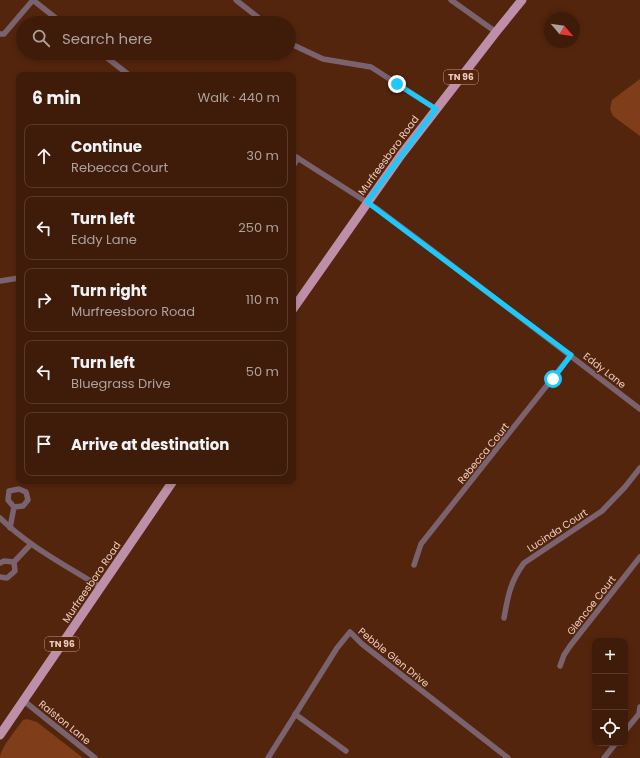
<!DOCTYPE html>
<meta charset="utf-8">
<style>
:root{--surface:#3f1c0a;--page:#462513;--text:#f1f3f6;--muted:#ada19c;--line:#583a2b}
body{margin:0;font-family:Poppins,sans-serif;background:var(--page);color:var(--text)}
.controls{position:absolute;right:12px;bottom:12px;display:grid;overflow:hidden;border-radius:8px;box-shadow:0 2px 6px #0003}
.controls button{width:36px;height:36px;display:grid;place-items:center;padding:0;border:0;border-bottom:1px solid var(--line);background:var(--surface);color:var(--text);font:20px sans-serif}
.compass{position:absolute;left:544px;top:12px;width:36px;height:36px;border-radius:50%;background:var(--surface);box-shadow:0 2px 6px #0003;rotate:119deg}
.stop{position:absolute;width:12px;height:12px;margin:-9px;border:3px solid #1cc9fc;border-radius:50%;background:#fff}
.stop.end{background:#1cc9fc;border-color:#fff;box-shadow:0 1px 4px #0008}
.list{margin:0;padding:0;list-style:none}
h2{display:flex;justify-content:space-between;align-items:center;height:52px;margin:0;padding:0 16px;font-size:17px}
h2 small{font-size:13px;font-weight:400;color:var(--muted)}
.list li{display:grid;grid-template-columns:26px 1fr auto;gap:12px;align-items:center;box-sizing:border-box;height:64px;margin:0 8px 8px;padding:0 8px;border:1px solid var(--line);border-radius:8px}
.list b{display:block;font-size:15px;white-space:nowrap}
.list p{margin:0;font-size:13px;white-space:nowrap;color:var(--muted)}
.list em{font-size:13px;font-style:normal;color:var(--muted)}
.icon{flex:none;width:22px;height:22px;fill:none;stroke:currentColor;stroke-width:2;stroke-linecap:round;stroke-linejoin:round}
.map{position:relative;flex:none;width:640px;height:758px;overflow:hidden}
.search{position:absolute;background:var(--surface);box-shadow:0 2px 6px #0003;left:16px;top:16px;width:280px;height:44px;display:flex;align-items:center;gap:10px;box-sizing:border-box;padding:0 14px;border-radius:22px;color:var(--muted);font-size:15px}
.panel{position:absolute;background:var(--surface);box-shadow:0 2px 6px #0003;left:16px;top:72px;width:280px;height:412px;border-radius:8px}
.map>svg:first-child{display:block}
.green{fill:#803d1a}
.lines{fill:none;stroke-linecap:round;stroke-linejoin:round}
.street{stroke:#7a636f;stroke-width:5.5}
.primary{stroke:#be8fa8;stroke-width:9}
.route{stroke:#1cc9fc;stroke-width:5}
.labels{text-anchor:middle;stroke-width:3;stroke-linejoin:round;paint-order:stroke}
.shield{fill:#54250d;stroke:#be9b8a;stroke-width:1}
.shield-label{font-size:9px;font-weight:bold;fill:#eccdc0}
.street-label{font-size:10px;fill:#eccdc0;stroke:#54250d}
</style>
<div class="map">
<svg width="640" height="758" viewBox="0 0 640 758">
<rect width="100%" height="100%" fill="#54250d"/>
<!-- green -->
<g class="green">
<path d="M 640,79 L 640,136 L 613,116 L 610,109 L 612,100 Z"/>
<path d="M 27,719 L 37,722 L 83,758 L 0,758 C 0,748 17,729 23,720 Z"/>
</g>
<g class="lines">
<!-- street -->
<g class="street">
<path d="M 33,0 L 62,23"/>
<path d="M 236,0 L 265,23"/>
<path d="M 451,0 L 496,32"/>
<path d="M 0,34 L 4,34 L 33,0"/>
<path d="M 289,43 L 323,59 L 371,67 L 436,109"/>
<path d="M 101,53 L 129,75"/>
<path d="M 293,155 L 376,208 L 428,247 L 640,409"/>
<path d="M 293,166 L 298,158"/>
<path d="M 0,281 L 19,278"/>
<path d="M 0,518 C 28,546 67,566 100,587"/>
<path d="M 10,528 L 14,507 L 23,506 L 28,500 L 26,492 L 19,489 L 9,491 L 8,500 L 14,507"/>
<path d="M 0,563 L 4,561 L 14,562"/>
<path d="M 414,565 L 421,544 L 571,355"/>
<path d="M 0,577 L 7,578 L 15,571 L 14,562 L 31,544"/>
<path d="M 504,618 C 508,596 510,582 524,563 L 602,511 L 625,487 L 640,468"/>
<path d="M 560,666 L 564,655 L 570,646 L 640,557"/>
<path d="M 24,701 L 95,758"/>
<path d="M 295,714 L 346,751"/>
<path d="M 625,731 L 639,714 L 640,707"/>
<path d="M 268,758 L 337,648 L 350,632 L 362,644 L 508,758"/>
<path d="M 604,758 L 616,743"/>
</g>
<!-- primary -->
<g class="primary">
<path d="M 293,309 L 401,155 L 496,32 L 522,0"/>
<path d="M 0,735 L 173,481"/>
</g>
</g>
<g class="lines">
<!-- route -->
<path class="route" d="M 397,84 L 436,109 L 367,202 L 571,355 L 553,379"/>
</g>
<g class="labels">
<!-- shield labels -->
<g class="shield">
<rect x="444" y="70" width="34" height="14" rx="3"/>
<rect x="45" y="637" width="34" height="14" rx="3"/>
</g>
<g class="shield-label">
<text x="461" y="80">TN 96</text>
<text x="62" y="647">TN 96</text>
</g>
<!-- street labels -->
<g class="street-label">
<text transform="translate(388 155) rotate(-54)" y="4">Murfreesboro Road</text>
<text transform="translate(605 370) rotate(38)" y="4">Eddy Lane</text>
<text transform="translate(483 453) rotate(-51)" y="4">Rebecca Court</text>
<text transform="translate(557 530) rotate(-33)" y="4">Lucinda Court</text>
<text transform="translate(91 582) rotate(-56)" y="4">Murfreesboro Road</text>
<text transform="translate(591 605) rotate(-52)" y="4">Glencoe Court</text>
<text transform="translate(394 657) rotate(39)" y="4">Pebble Glen Drive</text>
<text transform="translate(65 722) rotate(39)" y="4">Ralston Lane</text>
</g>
</g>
</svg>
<div class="controls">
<button>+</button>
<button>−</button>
<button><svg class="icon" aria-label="locate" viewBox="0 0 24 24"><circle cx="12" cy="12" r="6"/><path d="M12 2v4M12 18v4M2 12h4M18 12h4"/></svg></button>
</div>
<svg class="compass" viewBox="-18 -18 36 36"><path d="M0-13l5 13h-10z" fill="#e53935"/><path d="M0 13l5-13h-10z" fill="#ada19c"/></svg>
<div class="stop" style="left:553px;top:379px"></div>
<div class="stop end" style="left:397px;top:84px"></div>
<div class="search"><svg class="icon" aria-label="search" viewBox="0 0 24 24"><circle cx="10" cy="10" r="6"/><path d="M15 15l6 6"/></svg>Search here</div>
<section class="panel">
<h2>6 min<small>Walk · 440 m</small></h2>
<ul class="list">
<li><svg class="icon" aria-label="ahead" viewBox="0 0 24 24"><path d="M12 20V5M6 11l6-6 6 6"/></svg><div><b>Continue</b><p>Rebecca Court</p></div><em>30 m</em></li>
<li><svg class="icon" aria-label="left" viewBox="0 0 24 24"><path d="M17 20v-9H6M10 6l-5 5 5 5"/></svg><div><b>Turn left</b><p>Eddy Lane</p></div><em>250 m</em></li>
<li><svg class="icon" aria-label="right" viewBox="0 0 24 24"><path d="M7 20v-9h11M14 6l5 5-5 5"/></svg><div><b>Turn right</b><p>Murfreesboro Road</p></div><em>110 m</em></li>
<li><svg class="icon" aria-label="left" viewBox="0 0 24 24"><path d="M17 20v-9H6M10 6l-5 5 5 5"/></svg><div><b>Turn left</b><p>Bluegrass Drive</p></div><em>50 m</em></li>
<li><svg class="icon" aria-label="arrive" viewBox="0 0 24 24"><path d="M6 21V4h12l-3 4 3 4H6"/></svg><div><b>Arrive at destination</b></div></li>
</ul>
</section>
</div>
